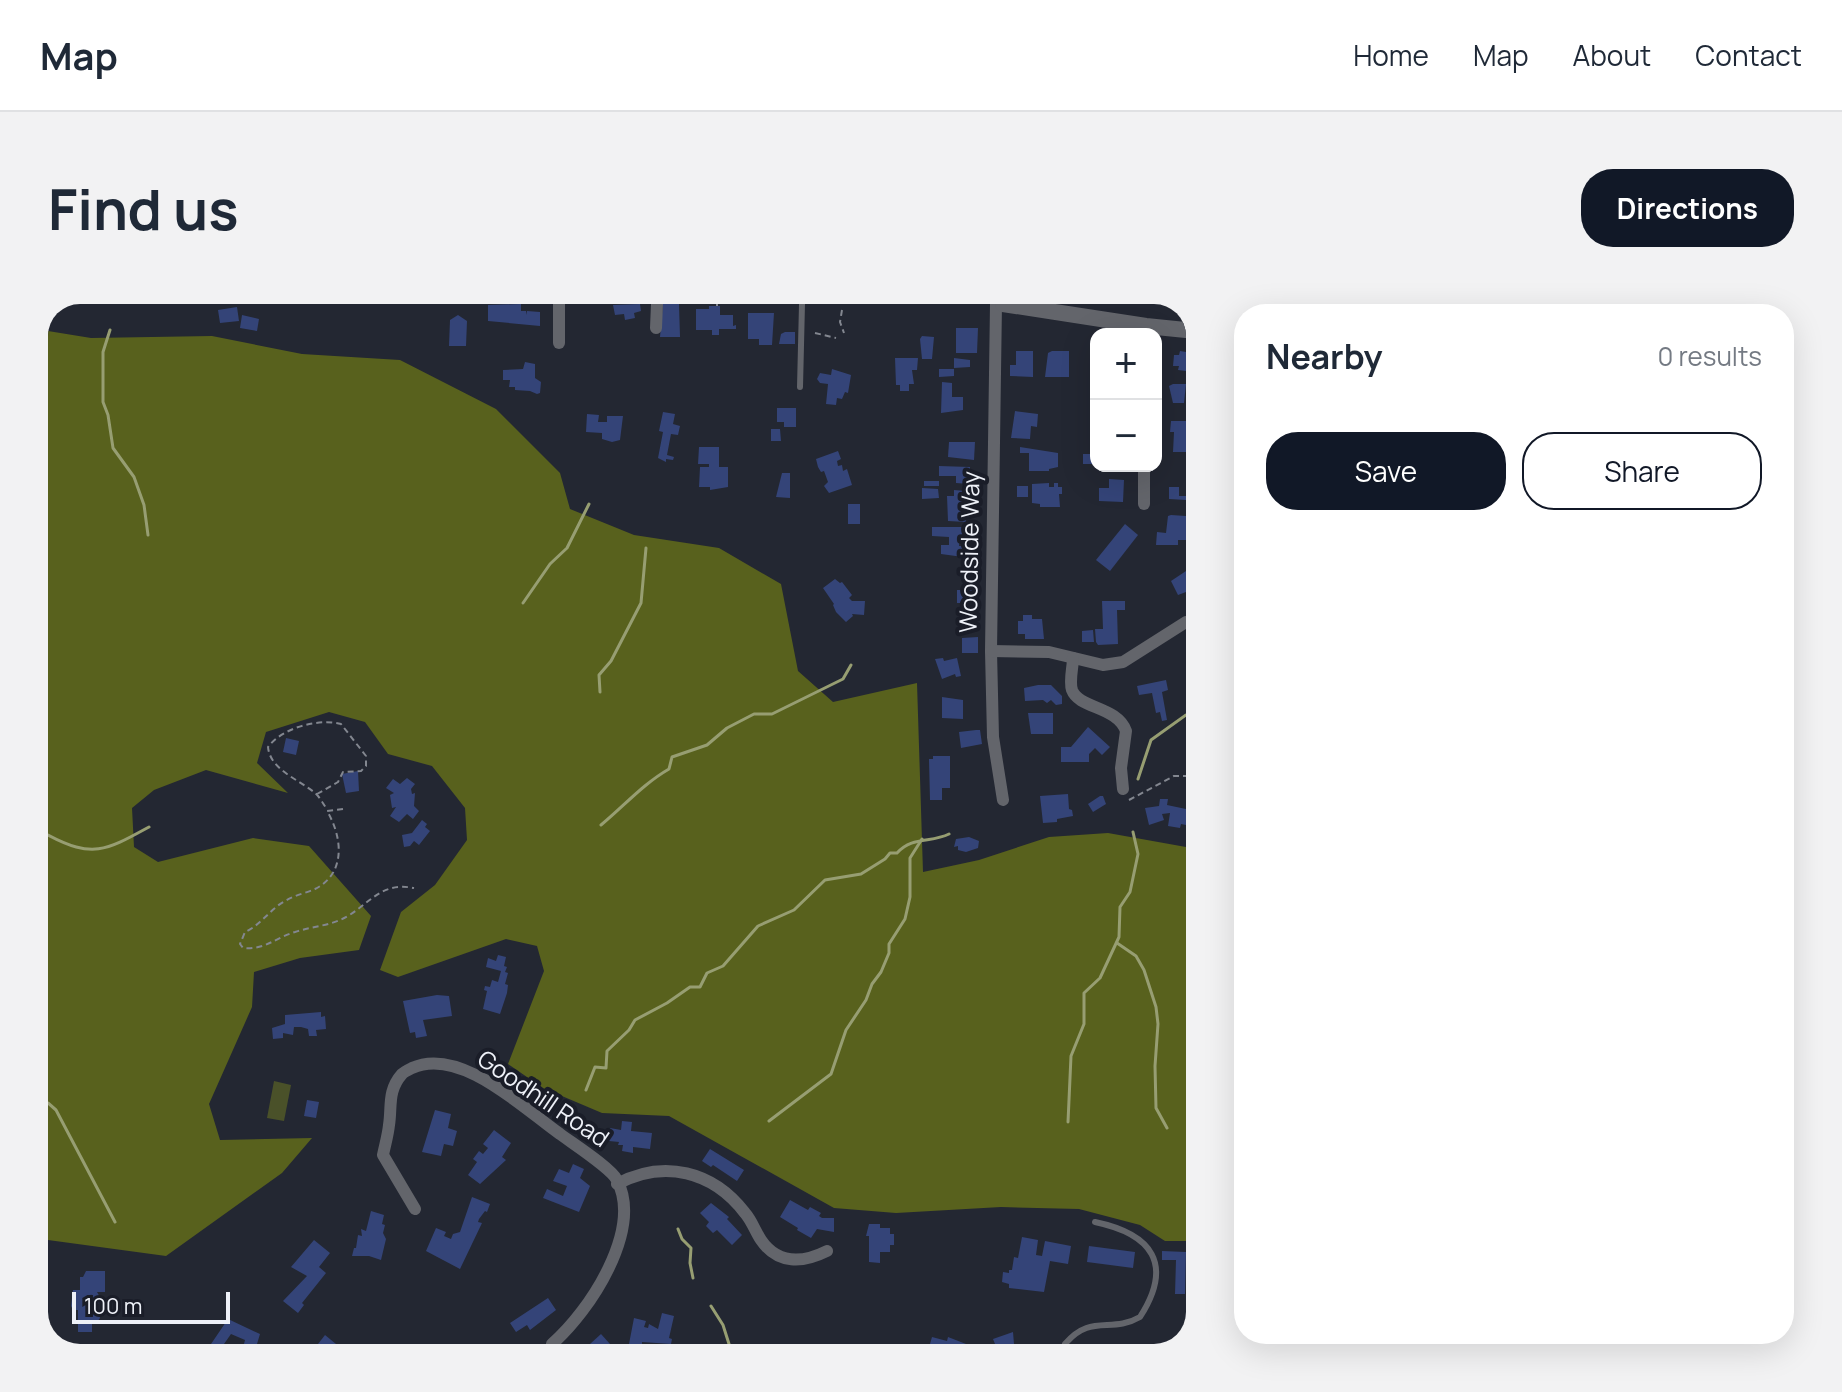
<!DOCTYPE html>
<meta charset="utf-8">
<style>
:root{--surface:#fff;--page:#f2f2f3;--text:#1f2937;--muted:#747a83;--line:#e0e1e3;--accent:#111827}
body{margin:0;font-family:Manrope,sans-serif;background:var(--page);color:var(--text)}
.controls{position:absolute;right:24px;top:24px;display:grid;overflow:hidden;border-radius:16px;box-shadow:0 8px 32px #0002}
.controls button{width:72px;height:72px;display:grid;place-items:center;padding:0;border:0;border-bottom:2px solid var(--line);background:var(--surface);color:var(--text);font:40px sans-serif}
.scale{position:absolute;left:24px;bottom:20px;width:158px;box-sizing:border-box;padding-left:8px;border:4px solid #eef1f8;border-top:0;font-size:22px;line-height:28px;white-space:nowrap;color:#eef1f8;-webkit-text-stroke:6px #1a1d28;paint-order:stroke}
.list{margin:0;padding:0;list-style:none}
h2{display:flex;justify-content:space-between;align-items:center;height:104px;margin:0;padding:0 32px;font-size:34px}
h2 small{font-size:26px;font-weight:400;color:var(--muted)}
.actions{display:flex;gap:16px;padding:24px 32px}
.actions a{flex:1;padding:18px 0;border:2px solid var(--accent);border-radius:32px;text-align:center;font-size:28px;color:var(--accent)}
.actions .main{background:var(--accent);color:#fff}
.map{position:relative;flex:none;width:1138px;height:1040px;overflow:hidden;border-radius:32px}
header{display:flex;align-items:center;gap:48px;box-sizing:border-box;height:112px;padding:0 40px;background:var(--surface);border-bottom:2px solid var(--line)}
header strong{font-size:38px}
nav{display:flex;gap:44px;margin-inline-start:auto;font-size:28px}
.intro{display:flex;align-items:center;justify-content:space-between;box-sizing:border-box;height:192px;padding:0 48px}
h1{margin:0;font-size:56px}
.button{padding:20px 36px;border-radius:32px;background:var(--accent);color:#fff;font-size:28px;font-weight:700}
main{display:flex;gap:48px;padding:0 48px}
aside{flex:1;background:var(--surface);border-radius:32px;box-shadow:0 8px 32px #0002}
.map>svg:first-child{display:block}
.green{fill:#4a5129}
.forest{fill:#58611d}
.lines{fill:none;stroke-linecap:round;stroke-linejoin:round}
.stream{stroke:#979e72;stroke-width:3}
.building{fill:#344478}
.path{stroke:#838790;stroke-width:2;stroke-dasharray:6 4;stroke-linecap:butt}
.service{stroke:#63656b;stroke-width:6}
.minor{stroke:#63656b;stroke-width:12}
.tertiary{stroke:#63656b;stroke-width:16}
.labels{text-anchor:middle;stroke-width:8;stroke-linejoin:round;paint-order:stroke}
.street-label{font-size:24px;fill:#eef1f8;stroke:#1a1d28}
</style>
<header>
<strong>Map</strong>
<nav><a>Home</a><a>Map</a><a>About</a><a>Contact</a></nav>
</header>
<div class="intro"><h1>Find us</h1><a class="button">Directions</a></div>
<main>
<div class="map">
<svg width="1138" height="1040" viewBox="0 0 1138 1040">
<rect width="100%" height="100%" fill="#232732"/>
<!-- green -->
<path class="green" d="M 226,777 L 243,781 L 236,817 L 219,814 Z"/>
<!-- forest -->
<path class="forest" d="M 0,27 L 43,34 L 164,32 L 254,50 L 352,56 L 448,105 L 512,169 L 522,205 L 586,231 L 671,244 L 733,280 L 750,367 L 785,398 L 869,379 L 875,568 L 931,556 L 1001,533 L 1060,529 L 1138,543 L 1138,937 L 1117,937 L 1092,921 L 1031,905 L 953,903 L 848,909 L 786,904 L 621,812 L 554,809 L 495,784 L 460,760 L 496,667 L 489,642 L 458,635 L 350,673 L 332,666 L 353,608 L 387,581 L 419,536 L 417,504 L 384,462 L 340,450 L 317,418 L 281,408 L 218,428 L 209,459 L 240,489 L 158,466 L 106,486 L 84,504 L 86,543 L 110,558 L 205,534 L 261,542 L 323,612 L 311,646 L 252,654 L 206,668 L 204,703 L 161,800 L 172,836 L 264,834 L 234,869 L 118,952 L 0,936 Z"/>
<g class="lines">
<!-- stream -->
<g class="stream">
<path d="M 62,26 L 55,48 L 55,98 L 60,111 L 65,144 L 86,173 L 96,201 L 100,231"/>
<path d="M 475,299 L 502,260 L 519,244 L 541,200"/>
<path d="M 552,388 L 551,371 L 563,357 L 593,299 L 598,244"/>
<path d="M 1090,475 L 1103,436 L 1138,411"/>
<path d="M 553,521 C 576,502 595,480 621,465 L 624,453 L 659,441 L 679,424 L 706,410 L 724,410 L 795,375 L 803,361"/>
<path d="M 0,531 C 45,555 59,546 101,523"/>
<path d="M 1069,639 L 1088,652 L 1096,666 L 1108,703 L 1110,720 L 1107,762 L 1108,804 L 1119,824"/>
<path d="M 538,786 L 547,763 L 558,764 L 559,747 L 581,726 L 587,716 L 619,699 L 642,683 L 652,683 L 659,669 L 675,662 L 710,622 L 746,606 L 777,576 L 813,570 L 837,555 L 842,549 L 849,549 C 864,532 883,539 901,530"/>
<path d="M 0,799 L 8,806 L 67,918"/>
<path d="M 721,817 L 783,770 L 798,726 L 818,696 L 824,680 L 833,668 L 841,649 L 841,640 L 857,615 L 862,593 L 862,554 L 874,535"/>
<path d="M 1020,818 L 1023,752 L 1036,720 L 1036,689 L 1052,674 L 1071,633 L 1072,603 L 1082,588 L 1090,550 L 1085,528"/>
<path d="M 630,925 L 634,935 L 643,944 L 642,959 L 645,974"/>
<path d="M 663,1002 L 675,1021 L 681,1040"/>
</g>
</g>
<!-- building -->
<g class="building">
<path d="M 473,0 L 473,7 L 478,7 L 478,11 L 479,7 L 492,8 L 492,22 L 440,17 L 440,1 Z"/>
<path d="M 592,0 L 593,7 L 586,9 L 587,14 L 577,16 L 576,10 L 567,11 L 565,1 Z"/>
<path d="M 615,0 L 631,0 L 632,33 L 612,33 Z"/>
<path d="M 661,2 L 672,2 L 672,11 L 685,11 L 685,22 L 688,21 L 688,25 L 671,25 L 671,31 L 664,31 L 664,26 L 648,26 L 648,5 L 661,5 Z"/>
<path d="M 189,3 L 191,17 L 172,19 L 170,6 Z"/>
<path d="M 700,9 L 726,9 L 724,41 L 711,41 L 711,35 L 700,35 Z"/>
<path d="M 194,11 L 211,15 L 209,27 L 192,24 Z"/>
<path d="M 410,11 L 419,17 L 418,42 L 401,42 L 402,16 Z"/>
<path d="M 908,24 L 930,24 L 929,49 L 908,49 Z"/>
<path d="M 737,28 L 747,28 L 747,40 L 731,40 L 733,30 Z"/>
<path d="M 874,32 L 886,33 L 884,55 L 874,55 L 872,35 Z"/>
<path d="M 968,47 L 985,47 L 985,73 L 962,72 L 962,61 L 968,61 Z"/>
<path d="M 1004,47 L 1021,47 L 1021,73 L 997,73 L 1000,49 Z"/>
<path d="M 1132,47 L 1138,48 L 1138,67 L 1130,66 L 1131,62 L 1125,62 L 1126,51 L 1131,51 Z"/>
<path d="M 847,54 L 870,54 L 869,66 L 864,66 L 866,80 L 861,80 L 861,87 L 852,87 L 852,81 L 848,81 Z"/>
<path d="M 906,54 L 922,56 L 922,63 L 906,64 Z"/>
<path d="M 477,58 L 487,60 L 487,74 L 493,78 L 492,89 L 489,90 L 482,87 L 467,86 L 467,83 L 461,83 L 462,76 L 455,76 L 455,66 L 475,65 Z"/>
<path d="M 784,65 L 803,71 L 800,89 L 797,88 L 794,95 L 789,94 L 788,101 L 778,100 L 780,80 L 772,79 L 769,75 L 772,69 L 783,71 Z"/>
<path d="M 891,65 L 906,65 L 906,72 L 891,73 Z"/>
<path d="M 894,78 L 904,79 L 904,93 L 915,93 L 915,106 L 893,109 Z"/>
<path d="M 1125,80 L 1138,80 L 1136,99 L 1125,99 L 1121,82 Z"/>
<path d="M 729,104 L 748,104 L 748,123 L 736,123 L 736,118 L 729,118 Z"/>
<path d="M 967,107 L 990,110 L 989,123 L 983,122 L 982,135 L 963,134 Z"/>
<path d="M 615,108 L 627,110 L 625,120 L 632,122 L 630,131 L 623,130 L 619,151 L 626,153 L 625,156 L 618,155 L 618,158 L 610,154 L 615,128 L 611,127 Z"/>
<path d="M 539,110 L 551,111 L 550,118 L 559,118 L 559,112 L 575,112 L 572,136 L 564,138 L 554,135 L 554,129 L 538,128 Z"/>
<path d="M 1123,117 L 1138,117 L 1138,148 L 1125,148 L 1126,128 L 1122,128 Z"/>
<path d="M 723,125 L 732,125 L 733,137 L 723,137 Z"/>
<path d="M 901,138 L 927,138 L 926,156 L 900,153 Z"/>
<path d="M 651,143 L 671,143 L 671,163 L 680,163 L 680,183 L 662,186 L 662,183 L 651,183 L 652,163 L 661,163 L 661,160 L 650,160 Z"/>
<path d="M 972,143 L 1010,149 L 1010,163 L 1001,165 L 1001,167 L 981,167 L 981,149 L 972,149 Z"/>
<path d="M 1048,144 L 1048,160 L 1035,160 L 1035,150 L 1044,150 Z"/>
<path d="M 790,147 L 793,155 L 789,157 L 790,162 L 794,161 L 795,167 L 799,165 L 804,181 L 781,189 L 776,182 L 780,178 L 776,167 L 773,168 L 770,163 L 768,155 Z"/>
<path d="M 891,162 L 922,163 L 922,180 L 908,179 L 908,172 L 891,172 Z"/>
<path d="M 734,169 L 742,169 L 742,194 L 728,193 Z"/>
<path d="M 1061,175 L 1076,176 L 1075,198 L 1051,197 L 1051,184 L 1061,184 Z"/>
<rect x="876" y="177" width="15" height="5"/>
<path d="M 1001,179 L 1001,183 L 1006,183 L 1006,179 L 1010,179 L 1010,183 L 1014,183 L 1014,190 L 1011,190 L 1012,203 L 992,203 L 992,200 L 984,199 L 984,180 Z"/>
<rect x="969" y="182" width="11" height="11"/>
<path d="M 1121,183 L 1131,183 L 1131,192 L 1138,192 L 1138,196 L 1121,195 Z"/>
<path d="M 874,184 L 890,185 L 891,194 L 874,195 Z"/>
<path d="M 906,186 L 917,187 L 919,198 L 924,198 L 923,211 L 918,211 L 918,218 L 900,217 L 899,192 L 906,192 Z"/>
<rect x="800" y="200" width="12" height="20"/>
<path d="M 1123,211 L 1138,212 L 1138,236 L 1130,236 L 1130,241 L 1108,241 L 1109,228 L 1118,229 L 1120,212 Z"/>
<path d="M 1077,220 L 1090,231 L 1062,267 L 1048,256 Z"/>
<path d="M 884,223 L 918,223 L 918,231 L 912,231 L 911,242 L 918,242 L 915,253 L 893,250 L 893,241 L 901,241 L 901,233 L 884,232 Z"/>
<path d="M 1138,267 L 1138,288 L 1130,291 L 1123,277 Z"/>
<path d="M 787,275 L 792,279 L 794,278 L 804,291 L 801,294 L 804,297 L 817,297 L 816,311 L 804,310 L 805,312 L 798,318 L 788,308 L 785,301 L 786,300 L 775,284 Z"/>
<rect x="909" y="286" width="16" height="13"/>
<path d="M 1054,297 L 1077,297 L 1077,306 L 1069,306 L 1070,340 L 1050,341 L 1048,338 L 1047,325 L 1055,325 Z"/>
<path d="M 975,311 L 984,311 L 984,315 L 994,315 L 996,335 L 977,335 L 977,330 L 970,330 L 970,317 L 975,317 Z"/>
<path d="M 1045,326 L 1046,338 L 1034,338 L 1034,327 Z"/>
<path d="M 930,333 L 930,349 L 914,349 L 914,334 Z"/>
<path d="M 895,354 L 896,357 L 909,354 L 913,372 L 908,373 L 907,370 L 894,375 L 887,355 Z"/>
<path d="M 1118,376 L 1120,386 L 1114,388 L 1119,416 L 1114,417 L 1112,408 L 1108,409 L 1104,389 L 1091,391 L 1089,382 Z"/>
<path d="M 990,381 L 1003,381 L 1014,392 L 1014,400 L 1008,401 L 1003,396 L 999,399 L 995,396 L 977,397 L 976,384 Z"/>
<path d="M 894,393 L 915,396 L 915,415 L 894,414 Z"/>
<path d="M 980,409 L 1005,409 L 1005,430 L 983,430 Z"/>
<path d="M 1040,423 L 1062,443 L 1054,451 L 1047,444 L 1041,450 L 1041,458 L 1013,458 L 1013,443 L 1023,443 Z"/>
<path d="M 928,426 L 932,426 L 934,440 L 913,444 L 911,428 Z"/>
<path d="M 238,434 L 251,437 L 248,451 L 235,448 Z"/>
<path d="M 885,452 L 902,452 L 902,484 L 894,484 L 894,496 L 882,496 L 881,455 L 885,455 Z"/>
<path d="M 310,467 L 311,487 L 298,489 L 294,470 Z"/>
<path d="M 359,474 L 367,480 L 363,485 L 364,490 L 367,489 L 366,502 L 371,507 L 365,515 L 359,510 L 351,518 L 342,512 L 348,503 L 344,504 L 342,491 L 346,489 L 338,484 L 345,475 L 352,480 Z"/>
<path d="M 1020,490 L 1021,505 L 1024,506 L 1025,512 L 1009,515 L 1009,518 L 995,519 L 992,492 Z"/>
<path d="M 1052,492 L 1055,492 L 1058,500 L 1045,508 L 1040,500 Z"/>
<path d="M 1112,495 L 1120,495 L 1119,501 L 1138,505 L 1138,521 L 1133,520 L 1132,524 L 1120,522 L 1122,509 L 1114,510 L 1116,516 L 1101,521 L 1097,504 L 1111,502 Z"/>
<path d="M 374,516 L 379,520 L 377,523 L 382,527 L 371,541 L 366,537 L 362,542 L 356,543 L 354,531 L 364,529 Z"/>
<path d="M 921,533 L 931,537 L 930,544 L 918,548 L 910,546 L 910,542 L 906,543 L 908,535 Z"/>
<path d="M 450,651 L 458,653 L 456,662 L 459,663 L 457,668 L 460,669 L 457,680 L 460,681 L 459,689 L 452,710 L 435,705 L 439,687 L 436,686 L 437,682 L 442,683 L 444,676 L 450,678 L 453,667 L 438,663 L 440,654 L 448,657 Z"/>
<path d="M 389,691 L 401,692 L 404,712 L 375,716 L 379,732 L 368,734 L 367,728 L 362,729 L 355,697 Z"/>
<path d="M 273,708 L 273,713 L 277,712 L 278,725 L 268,726 L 269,732 L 261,732 L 260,725 L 253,723 L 246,723 L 245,731 L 235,729 L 235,734 L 225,735 L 224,724 L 237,720 L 237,711 Z"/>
<path d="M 259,796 L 271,798 L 268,814 L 256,812 Z"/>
<path d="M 387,806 L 403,810 L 400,824 L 409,827 L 405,842 L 396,840 L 393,852 L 374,848 Z"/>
<path d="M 574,817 L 584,818 L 583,827 L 604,829 L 602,845 L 585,843 L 585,849 L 574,847 L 575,841 L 570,841 L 571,838 L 561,837 L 560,827 L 562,824 L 573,826 Z"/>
<path d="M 446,826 L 463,839 L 454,853 L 458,856 L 432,880 L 420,871 L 429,858 L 425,855 L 431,847 L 435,850 L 440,844 L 435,840 Z"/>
<path d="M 662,845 L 696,866 L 689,877 L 665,861 L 663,863 L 654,857 Z"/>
<path d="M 525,860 L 536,865 L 532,874 L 542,882 L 531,908 L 495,894 L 499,885 L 515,892 L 519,882 L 505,877 L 511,865 L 521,869 Z"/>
<path d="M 424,893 L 442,900 L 439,908 L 437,907 L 431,915 L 430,918 L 434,919 L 412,965 L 378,947 L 388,924 L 398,928 L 396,932 L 403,935 L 405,930 L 412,928 Z"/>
<path d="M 742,896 L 760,906 L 762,903 L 773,909 L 771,912 L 774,914 L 786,914 L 786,928 L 769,925 L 763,934 L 749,926 L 750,924 L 732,913 Z"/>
<path d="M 663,899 L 681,913 L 679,915 L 694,931 L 684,941 L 669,926 L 665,929 L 658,922 L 661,918 L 652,909 Z"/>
<path d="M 323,907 L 336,911 L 334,920 L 337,921 L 335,929 L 338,935 L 333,956 L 321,952 L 304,952 L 306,944 L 308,944 L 310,931 L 314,932 L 313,925 L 318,927 Z"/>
<path d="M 821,920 L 832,920 L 832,924 L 842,924 L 842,930 L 846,930 L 846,941 L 842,941 L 842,948 L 832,948 L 832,959 L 821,958 L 821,932 L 818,932 Z"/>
<path d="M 974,933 L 990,936 L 988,951 L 994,952 L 997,937 L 1023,942 L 1020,960 L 1002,957 L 996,988 L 961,984 L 961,980 L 954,978 L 955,968 L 961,969 L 961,966 L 964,966 L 966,953 L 970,954 Z"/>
<path d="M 266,936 L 282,949 L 271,963 L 278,969 L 254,999 L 256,1001 L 250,1009 L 235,997 L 259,972 L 243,963 Z"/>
<path d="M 1041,942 L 1087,948 L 1085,964 L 1039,958 Z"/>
<path d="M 1114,947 L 1138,948 L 1137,990 L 1127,990 L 1128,956 L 1114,956 Z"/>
<path d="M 38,967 L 57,967 L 57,988 L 49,988 L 53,995 L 49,1002 L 52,1014 L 49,1018 L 44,1017 L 44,1028 L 30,1028 L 30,1006 L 25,1006 L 23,1002 L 25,986 L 32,986 L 32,973 L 35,973 Z"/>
<path d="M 500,994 L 508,1006 L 482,1026 L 479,1021 L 468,1028 L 462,1019 Z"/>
<path d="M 614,1009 L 626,1012 L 621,1034 L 624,1035 L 623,1040 L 594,1038 L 594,1040 L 581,1040 L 586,1014 L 598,1017 L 596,1023 L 600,1024 L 601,1020 L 610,1025 Z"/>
<path d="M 180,1015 L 212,1030 L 209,1040 L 196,1040 L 197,1036 L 183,1030 L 176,1040 L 163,1040 Z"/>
<path d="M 965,1028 L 966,1040 L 947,1040 L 945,1035 Z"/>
<path d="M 553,1030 L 562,1040 L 542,1040 Z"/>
<path d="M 277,1031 L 288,1040 L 270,1040 Z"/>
<path d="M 884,1033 L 899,1037 L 900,1033 L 918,1040 L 882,1040 Z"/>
</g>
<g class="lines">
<!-- path -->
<g class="path">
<path d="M 669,0 L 669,2"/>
<path d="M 794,6 L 792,18 L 796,29"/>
<path d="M 767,29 L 788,34"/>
<path d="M 269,490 L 290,478 L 295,468 L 313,467 L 318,462 L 318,452 L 293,420 C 270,414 234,424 220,443 C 222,466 252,476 267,489 C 272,493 275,500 279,505"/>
<path d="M 1081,496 L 1126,472 L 1138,472"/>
<path d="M 295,505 L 279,507 C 294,532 299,569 267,585 C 258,589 247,591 237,597 C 222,605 213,621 197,628 L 192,640 L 195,644 C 217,646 227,634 247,628 C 265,622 283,622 300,612 C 324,597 334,578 366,584"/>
</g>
<!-- service -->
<g class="service">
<path d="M 752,83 L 754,0"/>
<path d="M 1017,1040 C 1043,1009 1063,1030 1092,1013 C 1126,960 1104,930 1047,918"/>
</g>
<!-- minor -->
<g class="minor">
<path d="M 511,0 L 511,39"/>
<path d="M 948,0 L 943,347 L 945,433 L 955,496"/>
<path d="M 608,24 L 609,0"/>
<path d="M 1096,200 L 1096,162"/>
<path d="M 943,347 L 1001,348 L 1055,361 L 1075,358 L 1138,318"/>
<path d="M 1025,354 C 1025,363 1021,377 1024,386 C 1031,405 1069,402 1078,427 L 1073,464 L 1075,485"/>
<path d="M 569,880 C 616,855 665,867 697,909 C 704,917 707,927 713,936 C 730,961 755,959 779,947"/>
<path d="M 367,905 L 335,851 C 337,841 340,831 341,821 C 344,803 339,787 354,770 C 356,768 362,765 364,764 C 412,742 475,804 512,830 C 524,839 563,864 569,876 C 595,926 542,1007 504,1040"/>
</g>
<!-- tertiary -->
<path class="tertiary" d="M 955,0 L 1098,22 L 1138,26"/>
</g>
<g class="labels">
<!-- street labels -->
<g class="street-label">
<text transform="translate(922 248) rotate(-89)" y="8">Woodside Way</text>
<text transform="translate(495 795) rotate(34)" y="8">Goodhill Road</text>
</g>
</g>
</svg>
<div class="controls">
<button>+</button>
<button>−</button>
</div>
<div class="scale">100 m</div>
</div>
<aside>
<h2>Nearby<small>0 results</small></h2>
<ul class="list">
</ul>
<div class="actions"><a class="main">Save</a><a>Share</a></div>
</aside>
</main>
